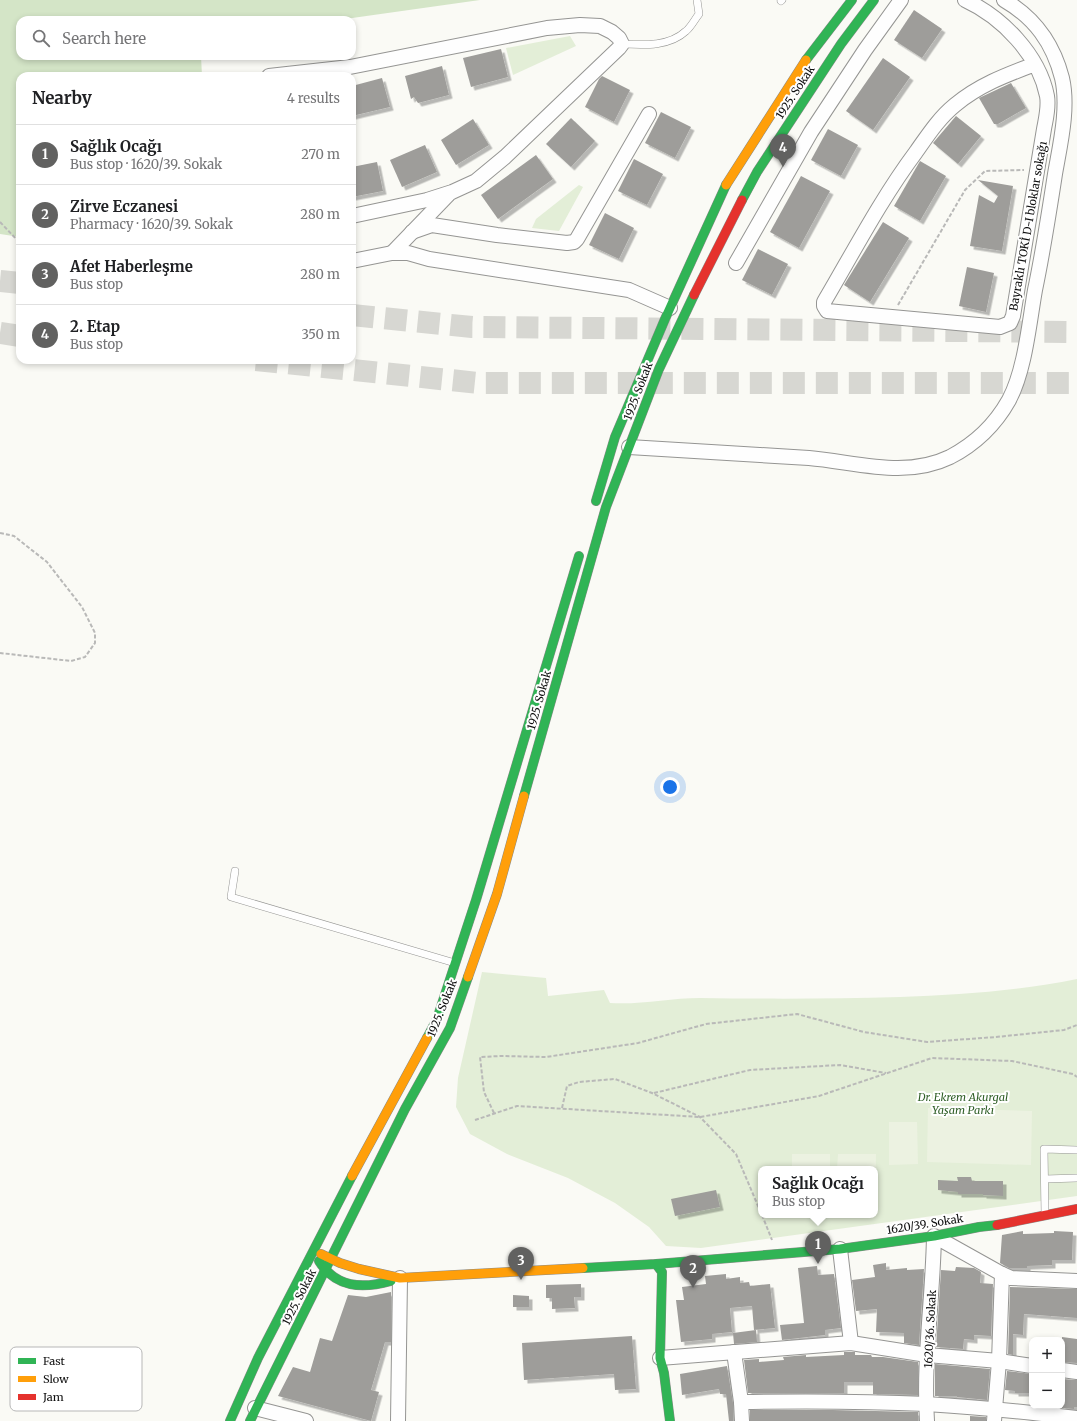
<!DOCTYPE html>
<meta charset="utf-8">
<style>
:root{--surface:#fff;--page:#f6f6f6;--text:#202124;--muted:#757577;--line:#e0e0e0;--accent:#616160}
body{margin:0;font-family:Merriweather,serif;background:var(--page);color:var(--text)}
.controls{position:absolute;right:12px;bottom:12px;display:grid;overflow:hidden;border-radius:8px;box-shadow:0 2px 6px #0003}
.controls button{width:36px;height:36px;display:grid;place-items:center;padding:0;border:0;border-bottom:1px solid var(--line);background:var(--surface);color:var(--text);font:20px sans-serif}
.you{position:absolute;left:670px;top:787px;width:14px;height:14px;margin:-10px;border:3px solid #fff;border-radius:50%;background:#1a73e8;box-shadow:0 0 0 6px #1a73e833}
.badge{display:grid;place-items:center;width:26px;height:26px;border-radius:50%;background:var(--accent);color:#fff;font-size:13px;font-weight:700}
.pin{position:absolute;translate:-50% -33px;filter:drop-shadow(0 1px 2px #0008)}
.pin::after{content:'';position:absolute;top:21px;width:14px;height:12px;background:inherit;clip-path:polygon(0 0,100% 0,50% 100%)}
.popup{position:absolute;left:758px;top:1166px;width:120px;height:52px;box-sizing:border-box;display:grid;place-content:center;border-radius:8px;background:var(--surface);filter:drop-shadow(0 1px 3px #0005);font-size:13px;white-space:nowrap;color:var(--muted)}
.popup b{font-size:15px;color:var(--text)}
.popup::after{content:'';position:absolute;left:50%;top:100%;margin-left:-8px;border:8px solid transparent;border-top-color:var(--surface)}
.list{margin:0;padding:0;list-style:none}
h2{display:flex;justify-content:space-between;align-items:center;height:52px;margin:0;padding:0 16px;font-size:17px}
h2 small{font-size:13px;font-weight:400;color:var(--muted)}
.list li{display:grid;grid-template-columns:26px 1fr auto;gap:12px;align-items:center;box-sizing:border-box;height:60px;padding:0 16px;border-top:1px solid var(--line)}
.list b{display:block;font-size:15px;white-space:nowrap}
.list p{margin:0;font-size:13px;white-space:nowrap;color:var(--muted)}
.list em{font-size:13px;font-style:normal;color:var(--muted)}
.icon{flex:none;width:22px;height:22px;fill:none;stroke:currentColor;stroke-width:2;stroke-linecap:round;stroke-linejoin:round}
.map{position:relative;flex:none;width:1077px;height:1421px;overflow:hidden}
.search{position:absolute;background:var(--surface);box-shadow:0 2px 6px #0003;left:16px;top:16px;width:340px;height:44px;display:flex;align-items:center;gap:10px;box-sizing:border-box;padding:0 14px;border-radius:12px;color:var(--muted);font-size:15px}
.panel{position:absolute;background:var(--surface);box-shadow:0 2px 6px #0003;left:16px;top:72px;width:340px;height:292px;border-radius:12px}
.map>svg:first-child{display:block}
.green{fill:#e3eed7;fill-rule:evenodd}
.forest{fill:#d4e5c7}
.pitch{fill:#ecf2e1}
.building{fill:#9e9d9a;filter:url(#shadow)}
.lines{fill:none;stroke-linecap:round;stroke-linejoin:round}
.highway-tunnel{stroke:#d7d7d2;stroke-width:22;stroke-dasharray:22 11;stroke-linecap:butt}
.lane-casing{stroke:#959593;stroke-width:8}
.street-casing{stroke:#959593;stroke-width:16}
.fast-casing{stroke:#8b8b89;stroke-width:10}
.slow-casing{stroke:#8b8b89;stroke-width:10}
.jam-casing{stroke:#8b8b89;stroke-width:10}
.path{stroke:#b9b9b8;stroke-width:2;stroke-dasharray:4 2;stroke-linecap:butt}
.lane{stroke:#fefefe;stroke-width:7}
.street{stroke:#fefefe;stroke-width:14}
.fast{stroke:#30b455;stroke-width:9}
.slow{stroke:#ff9f0a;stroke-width:9}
.jam{stroke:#e5322d;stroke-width:9}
.labels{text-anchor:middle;stroke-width:4;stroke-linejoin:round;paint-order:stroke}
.street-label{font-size:11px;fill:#0f0f0f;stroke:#fff}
.park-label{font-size:11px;font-style:italic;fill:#2f5f27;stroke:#fff}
.key{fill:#fff;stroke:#b7b7b7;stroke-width:1}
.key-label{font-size:11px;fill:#0f0f0f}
</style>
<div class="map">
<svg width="1077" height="1421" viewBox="0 0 1077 1421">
<defs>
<filter id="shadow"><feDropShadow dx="3.5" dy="3.5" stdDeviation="0" flood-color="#0004"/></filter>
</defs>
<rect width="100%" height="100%" fill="#fafaf5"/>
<!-- green -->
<g class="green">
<path d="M 570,36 L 576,46 L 513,75 L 506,48 Z"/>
<path d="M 579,185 L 583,187 L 559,231 L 532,228 L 536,219 Z"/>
<path d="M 482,972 L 546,978 L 548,996 L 604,990 L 610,1003 C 640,1005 670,998 700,998 C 767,999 833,999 900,997 C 959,995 1019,991 1077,979 L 1077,1196 L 701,1248 L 666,1246 L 649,1227 L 615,1203 L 568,1178 L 507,1154 L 470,1134 L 456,1107 L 458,1078 ZM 761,1169 L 875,1169 L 875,1215 L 761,1215 Z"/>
</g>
<!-- forest -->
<path class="forest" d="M 0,0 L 480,0 L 338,20 L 20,20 L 20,56 L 201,56 L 202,76 L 20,76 L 20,237 L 0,234 Z"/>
<!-- pitch -->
<g class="pitch">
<path d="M 928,1108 L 1032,1111 L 1031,1165 L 927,1162 Z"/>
<path d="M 889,1122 L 917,1122 L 918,1164 L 889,1165 Z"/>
<rect x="792" y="1154" width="38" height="15"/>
<path d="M 838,1154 L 876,1154 L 875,1214 L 875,1169 L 837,1169 Z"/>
</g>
<!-- building -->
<g class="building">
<path d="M 914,10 L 942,29 L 922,58 L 894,40 Z"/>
<path d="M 501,49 L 508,77 L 471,87 L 463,58 Z"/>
<path d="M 883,58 L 910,77 L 873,130 L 846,111 Z"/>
<path d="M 442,66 L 449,95 L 418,103 L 414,97 L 411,99 L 405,76 Z"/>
<path d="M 602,76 L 630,90 L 614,122 L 585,107 L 599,79 Z"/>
<path d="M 382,78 L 390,107 L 352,116 L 352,86 Z"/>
<path d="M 1011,83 L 1026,108 L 998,124 L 994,124 L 979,98 Z"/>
<path d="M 661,112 L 691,127 L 675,158 L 645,143 Z"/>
<path d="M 956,116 L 981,136 L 958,164 L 933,143 Z"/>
<path d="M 571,118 L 595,141 L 571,167 L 546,144 Z"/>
<path d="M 473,119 L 489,145 L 456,165 L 441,140 Z"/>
<path d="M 828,129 L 858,145 L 841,176 L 811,160 Z"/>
<path d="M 425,145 L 437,172 L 402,187 L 390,160 Z"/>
<path d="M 536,155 L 553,179 L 498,219 L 481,195 Z"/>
<path d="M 634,159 L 663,174 L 647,205 L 618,191 Z"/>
<path d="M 920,161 L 946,176 L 920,221 L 894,206 Z"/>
<path d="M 377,162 L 383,191 L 352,197 L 352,167 Z"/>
<path d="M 801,176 L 830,191 L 799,248 L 770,232 Z"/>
<path d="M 978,180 L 1013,186 L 1002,251 L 970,246 L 979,195 L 994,203 L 998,196 Z"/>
<path d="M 605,213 L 634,228 L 619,259 L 589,245 Z"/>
<path d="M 883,222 L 909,238 L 870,302 L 844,285 Z"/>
<path d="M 758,249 L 788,264 L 772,295 L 742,280 Z"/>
<path d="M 967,267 L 994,273 L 986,312 L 959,306 Z"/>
<path d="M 957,1177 L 971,1177 L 972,1181 L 1003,1181 L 1003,1196 L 983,1195 L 983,1194 L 958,1194 L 958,1192 L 938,1190 L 938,1180 L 958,1181 Z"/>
<path d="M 716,1190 L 720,1207 L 675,1216 L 671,1199 Z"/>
<path d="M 1023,1231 L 1023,1234 L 1054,1233 L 1054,1231 L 1073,1232 L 1072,1260 L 1052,1260 L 1052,1265 L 1027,1266 L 1027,1268 L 1009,1268 L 1000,1263 L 1002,1235 Z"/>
<path d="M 886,1263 L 886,1270 L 907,1268 L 907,1270 L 924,1269 L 919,1345 L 904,1343 L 904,1333 L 876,1332 L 877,1309 L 856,1311 L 852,1280 L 875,1277 L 873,1265 Z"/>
<path d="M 817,1266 L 818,1275 L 834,1274 L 841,1328 L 825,1330 L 825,1335 L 782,1340 L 780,1325 L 804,1323 L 798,1268 Z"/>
<path d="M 956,1267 L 974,1268 L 981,1272 L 980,1283 L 993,1284 L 991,1336 L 974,1335 L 974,1340 L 964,1339 L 963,1349 L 936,1347 L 941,1270 L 955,1271 Z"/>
<path d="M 726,1274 L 726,1279 L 740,1277 L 740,1283 L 749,1282 L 750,1286 L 770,1284 L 775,1328 L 754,1330 L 752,1306 L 730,1308 L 732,1332 L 712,1334 L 712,1339 L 681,1342 L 676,1300 L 684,1300 L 682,1287 L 706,1284 L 705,1276 Z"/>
<path d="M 581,1284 L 581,1297 L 574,1297 L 575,1308 L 552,1309 L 552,1298 L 546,1298 L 546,1285 Z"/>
<path d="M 1010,1287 L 1077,1289 L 1077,1318 L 1024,1314 L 1023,1335 L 1013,1334 L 1013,1355 L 1008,1354 Z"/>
<path d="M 391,1292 L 391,1342 L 385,1342 L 371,1390 L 379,1392 L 371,1421 L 278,1396 L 293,1367 L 310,1372 L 320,1338 L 332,1341 L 348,1295 L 366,1297 Z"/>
<path d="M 513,1295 L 529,1296 L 529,1307 L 513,1307 Z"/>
<path d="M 756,1330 L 757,1342 L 734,1344 L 733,1333 Z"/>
<path d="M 632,1336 L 636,1389 L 615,1390 L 614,1374 L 524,1380 L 522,1343 Z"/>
<path d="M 1062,1337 L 1077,1339 L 1077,1363 L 1062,1362 Z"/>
<path d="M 844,1352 L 855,1352 L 855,1355 L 871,1355 L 872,1357 L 883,1357 L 918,1362 L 918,1395 L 873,1394 L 873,1382 L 844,1382 L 844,1393 L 748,1393 L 744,1360 L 759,1359 L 759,1362 L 784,1360 L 783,1357 L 806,1355 L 806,1357 L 844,1355 Z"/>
<path d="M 935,1364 L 990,1369 L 987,1400 L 957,1397 L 957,1396 L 935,1396 Z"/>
<path d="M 727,1366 L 733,1403 L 733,1421 L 729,1421 L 726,1394 L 720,1394 L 719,1389 L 682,1395 L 680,1374 Z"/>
<path d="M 1007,1371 L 1032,1374 L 1032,1393 L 1015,1393 L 1015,1391 L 1005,1390 Z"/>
<path d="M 1062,1379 L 1077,1380 L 1077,1407 L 1074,1407 L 1074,1409 L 1062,1408 Z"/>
<path d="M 750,1410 L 833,1410 L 918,1412 L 918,1421 L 750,1421 Z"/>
<path d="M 970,1416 L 986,1417 L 986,1421 L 970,1421 Z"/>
</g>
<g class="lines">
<!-- highway-tunnel -->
<g class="highway-tunnel">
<path d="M 0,281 L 20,283"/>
<path d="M 352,315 L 472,327 L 1077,332"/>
<path d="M 0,333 L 20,336"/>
<path d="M 256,360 L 479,383 L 1077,383"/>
</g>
<defs>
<g id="lane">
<path d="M 781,1 L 782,0"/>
<path d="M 622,44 C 643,45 669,47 686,31 C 691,27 695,19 699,14 L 697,0"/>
<path d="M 235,871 L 231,897 L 455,963"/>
<path d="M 1045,1179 L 1077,1178"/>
<path d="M 1045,1215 L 1044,1149 L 1077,1150"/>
</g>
<g id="street">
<path d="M 965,0 C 1002,17 1039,55 1047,96 C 1049,107 1046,118 1044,129 L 1013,316 L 1010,323 L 1000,327 L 827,311 L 824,306 L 824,302 C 854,251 881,199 916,152 C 928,135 939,118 955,105 C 979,85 1006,75 1035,64"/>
<path d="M 269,76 L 350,67 L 547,28 L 580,25 L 600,26 L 612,32 L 619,38 L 622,44 L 619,48 L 505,157 L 476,181 L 452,192 L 427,200 L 352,216"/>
<path d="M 412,232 L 432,225 L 497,235 L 567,243 L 574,242 L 577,239 L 649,114"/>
<path d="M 392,253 L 448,195"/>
<path d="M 352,261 L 392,253 L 408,253 L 429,259 L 629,290 L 670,308"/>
<path d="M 736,263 L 811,132 L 865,50 L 901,0"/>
<path d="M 629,447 C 689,451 749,454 809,458 C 856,462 905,479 950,457 C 975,444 995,425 1009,400 C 1025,370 1029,324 1035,290 C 1043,252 1049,213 1055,174 C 1060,145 1069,108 1062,78 C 1053,43 1035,18 1004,0"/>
<path d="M 840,1249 L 851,1343"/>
<path d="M 734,1352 L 741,1402 L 742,1421"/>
<path d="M 660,1358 L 851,1343 L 927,1355 L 999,1361 L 1032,1366"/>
<path d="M 1062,1370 L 1077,1372"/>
<path d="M 741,1402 C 802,1401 864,1401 926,1404 C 976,1407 1027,1412 1077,1418"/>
<path d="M 255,1408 L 306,1421"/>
<path d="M 398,1421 L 400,1278"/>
<path d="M 927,1421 C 923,1360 933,1297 934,1236 L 1002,1274 L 1011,1278 L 1077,1281"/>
<path d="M 994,1421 L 999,1361 L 1002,1274"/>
</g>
<g id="fast">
<path d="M 806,60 L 852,0"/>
<path d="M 742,200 L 757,172 L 841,44 L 874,0"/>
<path d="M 596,501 L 615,437 L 665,319 L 726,185"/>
<path d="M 524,796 L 606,507 L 659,369 L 694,295"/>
<path d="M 427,1038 L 437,1019 L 476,900 L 579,556"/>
<path d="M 319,1261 C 336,1288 362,1289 391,1281"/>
<path d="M 656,1264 L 662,1272 L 660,1358 L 664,1373 L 670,1421"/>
<path d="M 583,1268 L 656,1264 L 840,1249 L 934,1236 L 979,1227 L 997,1225"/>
<path d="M 230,1421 L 258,1358 L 352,1176"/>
<path d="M 250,1421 L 405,1109 L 450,1028 L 468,977"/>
</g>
<g id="slow">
<path d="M 726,185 L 806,60"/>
<path d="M 468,977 L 497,894 L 524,796"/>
<path d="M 352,1176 L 427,1038"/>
<path d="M 321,1254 L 340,1263 L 359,1269 L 400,1278 L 583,1268"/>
</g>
<g id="jam">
<path d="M 694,295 L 742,200"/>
<path d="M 997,1225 L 1077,1209"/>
</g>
</defs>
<!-- lane casing -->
<use href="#lane" class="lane-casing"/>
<!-- street casing -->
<use href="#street" class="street-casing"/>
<!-- fast casing -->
<use href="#fast" class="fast-casing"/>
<!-- slow casing -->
<use href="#slow" class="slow-casing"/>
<!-- jam casing -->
<use href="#jam" class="jam-casing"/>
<!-- path -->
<g class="path">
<path d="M 0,222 L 20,243"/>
<path d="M 898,305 L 965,190 L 985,171 L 1024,170"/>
<path d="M 0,533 L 14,536 L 47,562 L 82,607 L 95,633 L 95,643 L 85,657 L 71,661 L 0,653"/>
<path d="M 654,1093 L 750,1070 L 840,1065 L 886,1073"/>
<path d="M 562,1108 L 567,1086 L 579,1082 L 615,1079 L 652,1093 L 700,1117 L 736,1154 L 761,1213"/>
<path d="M 494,1113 L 484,1092 L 480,1057 L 501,1056 L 546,1057 L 638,1043 L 706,1024 L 797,1014 L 864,1032 L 927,1042 L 996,1037 L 1064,1030 L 1077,1025"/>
<path d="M 475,1120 L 517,1106 L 700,1117 L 819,1096 L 932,1058 L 1012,1061 L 1073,1074 L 1077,1077"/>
<path d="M 762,1215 L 772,1240"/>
</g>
<!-- lane -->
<use href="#lane" class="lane"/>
<!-- street -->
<use href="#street" class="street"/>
<!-- fast -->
<use href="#fast" class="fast"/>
<!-- slow -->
<use href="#slow" class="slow"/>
<!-- jam -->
<use href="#jam" class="jam"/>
</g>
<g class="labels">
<!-- street labels -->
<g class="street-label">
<text transform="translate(795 92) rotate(-57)" y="4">1925. Sokak</text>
<text transform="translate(1028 226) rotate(-80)" y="4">Bayraklı TOKİ D-I bloklar sokağı</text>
<text transform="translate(638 391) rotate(-69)" y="4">1925. Sokak</text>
<text transform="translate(539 700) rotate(-74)" y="4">1925. Sokak</text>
<text transform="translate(442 1008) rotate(-68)" y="4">1925. Sokak</text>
<text transform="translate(925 1224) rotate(-9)" y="4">1620/39. Sokak</text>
<text transform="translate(299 1297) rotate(-63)" y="4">1925. Sokak</text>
<text transform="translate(930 1329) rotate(-87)" y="4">1620/36. Sokak</text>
</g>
<!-- park labels -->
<g class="park-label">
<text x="963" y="1101">Dr. Ekrem Akurgal<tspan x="963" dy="13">Yaşam Parkı</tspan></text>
</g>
</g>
<!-- legend -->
<rect x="10" y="1347" width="132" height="64" rx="6" class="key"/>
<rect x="18" y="1358" width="18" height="6" fill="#30b455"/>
<rect x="18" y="1376" width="18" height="6" fill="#ff9f0a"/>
<rect x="18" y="1394" width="18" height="6" fill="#e5322d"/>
<g class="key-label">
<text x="43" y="1365">Fast</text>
<text x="43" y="1383">Slow</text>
<text x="43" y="1401">Jam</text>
</g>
</svg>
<div class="controls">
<button>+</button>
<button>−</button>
</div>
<div class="you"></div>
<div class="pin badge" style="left:818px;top:1264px">1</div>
<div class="popup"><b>Sağlık Ocağı</b>Bus stop</div>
<div class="pin badge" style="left:693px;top:1288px">2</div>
<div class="pin badge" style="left:521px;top:1280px">3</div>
<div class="pin badge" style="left:783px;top:167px">4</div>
<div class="search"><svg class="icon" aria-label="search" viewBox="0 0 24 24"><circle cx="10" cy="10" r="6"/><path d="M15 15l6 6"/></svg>Search here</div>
<section class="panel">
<h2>Nearby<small>4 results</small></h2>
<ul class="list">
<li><span class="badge">1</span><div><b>Sağlık Ocağı</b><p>Bus stop · 1620/39. Sokak</p></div><em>270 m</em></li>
<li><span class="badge">2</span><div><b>Zirve Eczanesi</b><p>Pharmacy · 1620/39. Sokak</p></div><em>280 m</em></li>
<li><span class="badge">3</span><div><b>Afet Haberleşme</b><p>Bus stop</p></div><em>280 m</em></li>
<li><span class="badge">4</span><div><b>2. Etap</b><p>Bus stop</p></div><em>350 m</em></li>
</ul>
</section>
</div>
